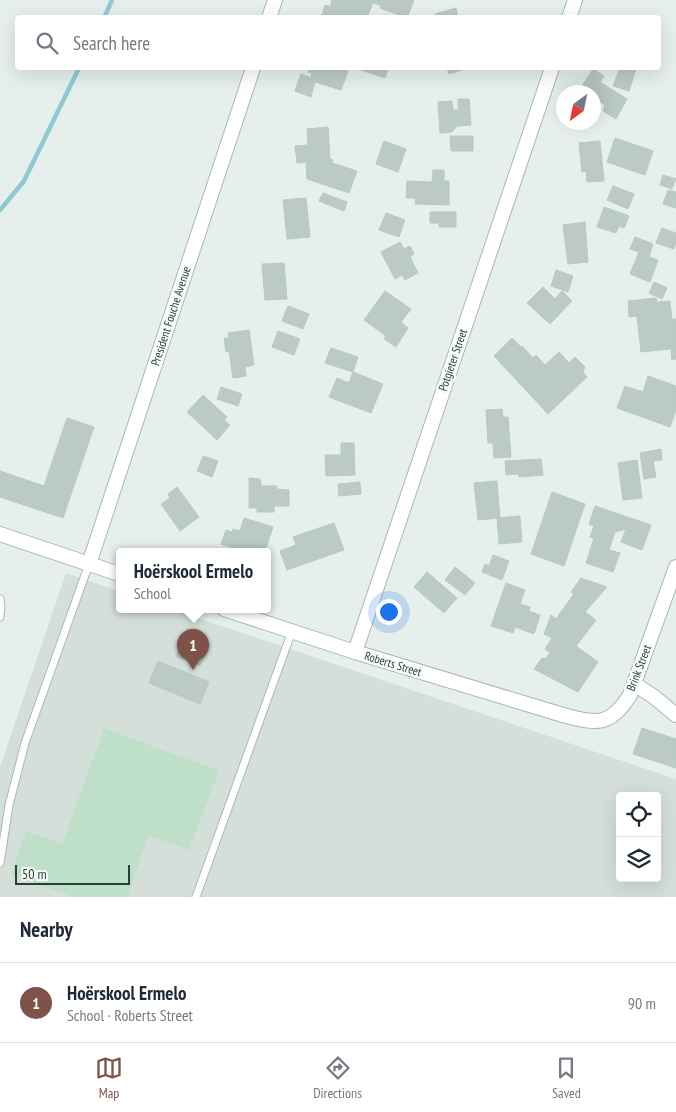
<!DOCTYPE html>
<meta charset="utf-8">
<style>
:root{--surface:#fff;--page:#f6f6f7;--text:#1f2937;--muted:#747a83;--line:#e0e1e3;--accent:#7f5249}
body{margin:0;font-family:"PT Sans Narrow",sans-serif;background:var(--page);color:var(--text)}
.controls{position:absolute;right:15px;bottom:15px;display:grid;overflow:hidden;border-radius:5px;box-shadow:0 5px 20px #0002}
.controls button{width:45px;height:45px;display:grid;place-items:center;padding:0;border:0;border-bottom:1px solid var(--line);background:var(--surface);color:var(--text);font:25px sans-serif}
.compass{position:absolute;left:556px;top:85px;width:45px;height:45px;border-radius:50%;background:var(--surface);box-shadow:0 5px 20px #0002;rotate:213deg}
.scale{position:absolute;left:15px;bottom:12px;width:115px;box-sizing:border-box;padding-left:5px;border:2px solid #24423a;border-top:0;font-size:14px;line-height:18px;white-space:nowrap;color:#24423a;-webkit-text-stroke:4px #f7fbf9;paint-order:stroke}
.you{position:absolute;left:388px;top:611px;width:18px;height:18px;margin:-12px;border:4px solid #fff;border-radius:50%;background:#1a73e8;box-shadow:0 0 0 8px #1a73e833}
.badge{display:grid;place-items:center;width:32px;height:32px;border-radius:50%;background:var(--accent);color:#fff;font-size:16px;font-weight:700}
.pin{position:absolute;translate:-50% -41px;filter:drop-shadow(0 1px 2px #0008)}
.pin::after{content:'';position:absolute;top:26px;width:18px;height:15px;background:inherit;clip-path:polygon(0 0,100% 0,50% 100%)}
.popup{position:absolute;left:116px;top:548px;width:155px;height:65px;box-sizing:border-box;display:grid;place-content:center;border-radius:5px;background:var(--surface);filter:drop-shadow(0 1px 4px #0005);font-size:16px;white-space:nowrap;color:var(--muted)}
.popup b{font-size:19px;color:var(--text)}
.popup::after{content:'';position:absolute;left:50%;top:100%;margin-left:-10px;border:10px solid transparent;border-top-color:var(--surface)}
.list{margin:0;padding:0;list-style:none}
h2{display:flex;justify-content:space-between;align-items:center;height:65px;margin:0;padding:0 20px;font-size:21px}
h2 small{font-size:16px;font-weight:400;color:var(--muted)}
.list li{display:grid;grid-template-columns:32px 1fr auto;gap:15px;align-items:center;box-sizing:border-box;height:80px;padding:0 20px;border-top:1px solid var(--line)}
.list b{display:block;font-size:19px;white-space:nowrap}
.list p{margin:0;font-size:16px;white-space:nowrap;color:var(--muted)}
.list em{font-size:16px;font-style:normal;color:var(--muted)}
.icon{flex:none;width:28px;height:28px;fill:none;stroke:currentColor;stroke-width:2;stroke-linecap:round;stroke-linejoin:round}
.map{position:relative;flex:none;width:676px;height:897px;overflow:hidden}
.search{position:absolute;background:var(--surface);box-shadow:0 5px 20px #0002;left:15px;right:15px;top:15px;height:55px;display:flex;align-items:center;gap:12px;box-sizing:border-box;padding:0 18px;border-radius:5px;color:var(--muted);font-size:19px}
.sheet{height:145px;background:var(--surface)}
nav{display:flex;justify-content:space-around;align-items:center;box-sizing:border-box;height:70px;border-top:1px solid var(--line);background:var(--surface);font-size:14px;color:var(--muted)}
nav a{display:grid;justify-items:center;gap:2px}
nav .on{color:var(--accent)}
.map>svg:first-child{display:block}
.built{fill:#d4dfda;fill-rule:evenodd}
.green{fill:#bfe0c8}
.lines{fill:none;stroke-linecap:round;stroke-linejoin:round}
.stream{stroke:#8ec9d4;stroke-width:4.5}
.building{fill:#bbcac4;stroke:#b8c9c2}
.service-casing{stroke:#a8b8b2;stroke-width:9}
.minor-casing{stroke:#a8b8b2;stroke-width:16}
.service{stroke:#fff;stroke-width:7}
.minor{stroke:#fff;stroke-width:14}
.labels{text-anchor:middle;stroke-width:5;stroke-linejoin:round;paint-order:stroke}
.street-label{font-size:12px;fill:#24423a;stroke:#f7fbf9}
</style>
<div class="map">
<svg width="676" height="897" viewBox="0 0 676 897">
<rect width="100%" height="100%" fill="#e6efeb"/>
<!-- built -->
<path class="built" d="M 66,573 L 119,591 L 119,609 L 171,609 L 676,779 L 676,897 L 0,897 L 0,767 ZM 620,796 L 657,796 L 657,878 L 620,878 Z"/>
<!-- green -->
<path class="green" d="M 104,728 L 219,771 L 189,850 L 149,835 L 127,897 L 74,897 L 11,875 L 26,831 L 62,844 Z"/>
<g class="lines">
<!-- stream -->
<g class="stream">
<path d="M 104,18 L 112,0"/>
<path d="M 0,210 L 24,181 L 79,68"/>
</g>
</g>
<!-- building -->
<g class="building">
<path d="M 332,0 L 367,0 L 373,2 L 367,18 L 347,17 L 346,18 L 321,18 L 325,5 L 330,7 Z"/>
<path d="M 368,0 L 414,0 L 407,18 L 380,8 L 381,6 Z"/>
<path d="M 456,8 L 458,18 L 436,18 L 435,14 Z"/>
<path d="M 309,68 L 349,68 L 341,90 L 315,82 L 311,97 L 295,91 L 301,74 L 311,78 L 312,73 L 308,72 Z"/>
<path d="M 358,68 L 388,68 L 385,78 L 358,69 Z"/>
<path d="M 447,68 L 469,68 L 449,74 Z"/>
<path d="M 620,68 L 632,68 L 636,69 L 629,91 L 613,86 Z"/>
<path d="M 593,69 L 604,76 L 600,82 L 627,99 L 616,119 L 603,111 L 605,105 L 594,98 L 594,101 L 594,92 L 578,92 Z"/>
<path d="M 458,99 L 469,99 L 471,125 L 457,126 L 452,132 L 440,133 L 438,102 L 452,101 L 453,110 L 458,110 Z"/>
<path d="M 328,127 L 330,159 L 333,160 L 332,163 L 357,171 L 349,193 L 307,179 L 306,162 L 297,163 L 295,146 L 308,145 L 307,129 Z"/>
<path d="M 450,136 L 473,136 L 473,151 L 451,151 Z"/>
<path d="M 615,138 L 653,151 L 645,175 L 607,162 Z"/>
<path d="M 384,141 L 406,149 L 398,172 L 376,164 Z"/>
<path d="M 600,141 L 604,181 L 587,182 L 586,171 L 582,172 L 579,143 Z"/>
<path d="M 433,170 L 444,170 L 444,181 L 449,181 L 449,205 L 415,204 L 416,198 L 406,198 L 407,181 L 432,182 Z"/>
<path d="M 663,175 L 676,179 L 672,189 L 660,185 Z"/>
<path d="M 613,186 L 634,194 L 628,209 L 607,200 Z"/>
<path d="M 668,190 L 676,192 L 676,208 L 663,204 Z"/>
<path d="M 323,193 L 347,202 L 344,211 L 319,201 Z"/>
<path d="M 306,198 L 310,237 L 287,239 L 283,200 Z"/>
<path d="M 604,207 L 629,216 L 624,228 L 619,226 L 616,233 L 597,227 Z"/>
<path d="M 430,212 L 456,212 L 456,227 L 439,227 L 439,223 L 430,223 Z"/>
<path d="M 386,213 L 405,220 L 399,237 L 379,230 Z"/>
<path d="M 585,222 L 588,262 L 568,264 L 563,225 Z"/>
<path d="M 662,228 L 676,233 L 676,242 L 674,249 L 656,243 Z"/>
<path d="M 635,237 L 653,244 L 649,257 L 658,260 L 650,282 L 630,274 L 639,252 L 630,249 Z"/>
<path d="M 400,242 L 404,249 L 410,246 L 414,254 L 410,257 L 418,273 L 405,280 L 402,275 L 395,279 L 381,252 Z"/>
<path d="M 284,263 L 287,299 L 265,300 L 262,264 Z"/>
<path d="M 556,270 L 573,276 L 568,292 L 551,286 Z"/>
<path d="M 654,282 L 667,288 L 662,299 L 649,293 Z"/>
<path d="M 543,287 L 555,299 L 562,291 L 572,301 L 550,324 L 527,303 Z"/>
<path d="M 385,291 L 411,309 L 401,322 L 408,328 L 396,347 L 384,339 L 386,336 L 364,320 Z"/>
<path d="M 656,298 L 657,302 L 670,301 L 672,319 L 676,319 L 676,359 L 672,360 L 671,349 L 641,352 L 637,316 L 629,317 L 628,301 Z"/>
<path d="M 288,306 L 309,314 L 303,329 L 282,321 Z"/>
<path d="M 249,330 L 254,365 L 245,367 L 246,376 L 233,378 L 229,351 L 226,352 L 224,338 L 229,338 L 228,333 Z"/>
<path d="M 278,331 L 300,339 L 294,355 L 272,347 Z"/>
<path d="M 512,338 L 521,347 L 522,346 L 533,358 L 536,355 L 545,365 L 559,352 L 569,363 L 575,357 L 585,367 L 583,372 L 587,377 L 548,414 L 494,356 Z"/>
<path d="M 331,348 L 358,357 L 353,372 L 325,363 Z"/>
<path d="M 353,372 L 383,384 L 371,413 L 329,397 L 337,378 L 349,383 Z"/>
<path d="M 648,376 L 676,386 L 676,410 L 670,427 L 617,408 L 625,386 L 643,392 Z"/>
<path d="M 221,387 L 242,394 L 238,406 L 217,399 Z"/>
<path d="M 203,395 L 227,417 L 224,420 L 230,425 L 217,440 L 187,412 Z"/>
<path d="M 502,409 L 503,417 L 508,417 L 511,457 L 494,458 L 493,443 L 488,443 L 486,410 Z"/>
<path d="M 67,418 L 94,427 L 63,518 L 0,497 L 0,471 L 44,486 Z"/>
<path d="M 341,443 L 354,443 L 355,475 L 326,476 L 325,455 L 341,455 Z"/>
<path d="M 661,449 L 662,460 L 653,461 L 656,477 L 644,479 L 640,453 Z"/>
<path d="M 203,456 L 218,461 L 212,477 L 197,471 Z"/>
<path d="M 541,459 L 543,475 L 519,477 L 519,474 L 506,475 L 505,461 Z"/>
<path d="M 637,460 L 642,498 L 623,500 L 618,463 Z"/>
<path d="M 249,478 L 260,479 L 261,486 L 277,486 L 277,489 L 289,490 L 289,506 L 274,506 L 274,512 L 257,512 L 257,508 L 249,508 Z"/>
<path d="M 497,481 L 500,518 L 478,520 L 474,483 Z"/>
<path d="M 360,482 L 361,494 L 339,496 L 338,484 Z"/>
<path d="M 177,487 L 199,517 L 180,531 L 161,504 L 170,498 L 168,494 Z"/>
<path d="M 552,492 L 585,504 L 564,566 L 531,554 Z"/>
<path d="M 595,506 L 651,525 L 642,550 L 621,542 L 626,529 L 615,532 L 609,550 L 620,553 L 613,572 L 586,563 L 594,538 L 590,537 L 594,526 L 589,524 Z"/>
<path d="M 520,516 L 522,542 L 499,544 L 497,518 Z"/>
<path d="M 244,518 L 273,527 L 265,551 L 243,551 L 221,544 L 226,530 L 232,532 L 233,529 L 240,531 Z"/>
<path d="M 334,523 L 344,550 L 287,570 L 280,551 L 296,545 L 293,537 Z"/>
<path d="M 493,555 L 509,561 L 502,580 L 482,572 L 485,564 L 489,566 Z"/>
<path d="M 455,567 L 475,583 L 465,595 L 445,580 Z"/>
<path d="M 427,572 L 457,598 L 444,613 L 414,587 Z"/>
<path d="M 581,578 L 607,587 L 585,612 L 596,620 L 576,646 L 598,662 L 578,692 L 534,669 L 542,658 L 545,659 L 550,653 L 545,649 L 552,638 L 544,634 L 551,615 L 556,619 L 574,594 L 571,592 Z"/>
<path d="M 506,583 L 525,590 L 520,604 L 530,607 L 529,611 L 540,615 L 534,634 L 515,627 L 513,633 L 491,626 Z"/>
<path d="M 186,633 L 210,643 L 200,666 L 176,656 Z"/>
<path d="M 158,661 L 209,682 L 200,704 L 149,683 Z"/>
<path d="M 642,728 L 676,739 L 676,768 L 633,754 Z"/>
</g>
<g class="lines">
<defs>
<g id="service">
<path d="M 0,599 L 1,607 L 0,617"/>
<path d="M 0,863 L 9,805 L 25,743 L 89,564"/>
<path d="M 196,897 L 292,631"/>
</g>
<g id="minor">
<path d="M 269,18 L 275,0"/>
<path d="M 569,18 L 575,0"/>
<path d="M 0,534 L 119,574"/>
<path d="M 89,564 L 253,68"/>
<path d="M 224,609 L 355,652 L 563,715 C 596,724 610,727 630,695 L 676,567"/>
<path d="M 355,652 L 552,68"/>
<path d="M 634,684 L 653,696 L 676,715"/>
</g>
</defs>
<!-- service casing -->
<use href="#service" class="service-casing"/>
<!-- minor casing -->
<use href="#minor" class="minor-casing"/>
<!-- service -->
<use href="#service" class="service"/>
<!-- minor -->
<use href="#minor" class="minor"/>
</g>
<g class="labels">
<!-- street labels -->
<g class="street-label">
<text transform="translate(171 316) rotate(-72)" y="4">President Fouche Avenue</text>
<text transform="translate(453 360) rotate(-71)" y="4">Potgieter Street</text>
<text transform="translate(393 664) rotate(17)" y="4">Roberts Street</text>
<text transform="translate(639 668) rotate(-69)" y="4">Brink Street</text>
</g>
</g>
</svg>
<div class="controls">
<button><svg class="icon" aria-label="locate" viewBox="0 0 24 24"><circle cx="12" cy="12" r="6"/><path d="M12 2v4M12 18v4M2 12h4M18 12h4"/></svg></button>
<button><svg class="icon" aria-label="layers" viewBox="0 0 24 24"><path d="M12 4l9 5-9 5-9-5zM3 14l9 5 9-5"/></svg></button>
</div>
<svg class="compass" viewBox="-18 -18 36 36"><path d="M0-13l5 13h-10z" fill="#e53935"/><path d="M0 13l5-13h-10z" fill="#747a83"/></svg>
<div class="scale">50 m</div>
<div class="you"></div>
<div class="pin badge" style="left:193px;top:670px">1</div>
<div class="popup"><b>Hoërskool Ermelo</b>School</div>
<div class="search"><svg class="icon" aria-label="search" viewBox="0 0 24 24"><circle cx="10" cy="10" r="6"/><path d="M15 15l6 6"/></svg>Search here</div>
</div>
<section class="sheet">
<h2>Nearby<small></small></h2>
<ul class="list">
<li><span class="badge">1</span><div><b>Hoërskool Ermelo</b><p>School · Roberts Street</p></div><em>90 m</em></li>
</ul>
</section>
<nav>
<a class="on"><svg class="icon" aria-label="map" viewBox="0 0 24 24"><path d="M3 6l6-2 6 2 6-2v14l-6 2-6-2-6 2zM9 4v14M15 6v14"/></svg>Map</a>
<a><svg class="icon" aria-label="directions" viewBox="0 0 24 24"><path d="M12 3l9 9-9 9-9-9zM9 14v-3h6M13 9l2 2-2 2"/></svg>Directions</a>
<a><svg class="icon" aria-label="saved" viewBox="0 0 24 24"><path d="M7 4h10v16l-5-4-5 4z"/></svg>Saved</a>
</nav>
